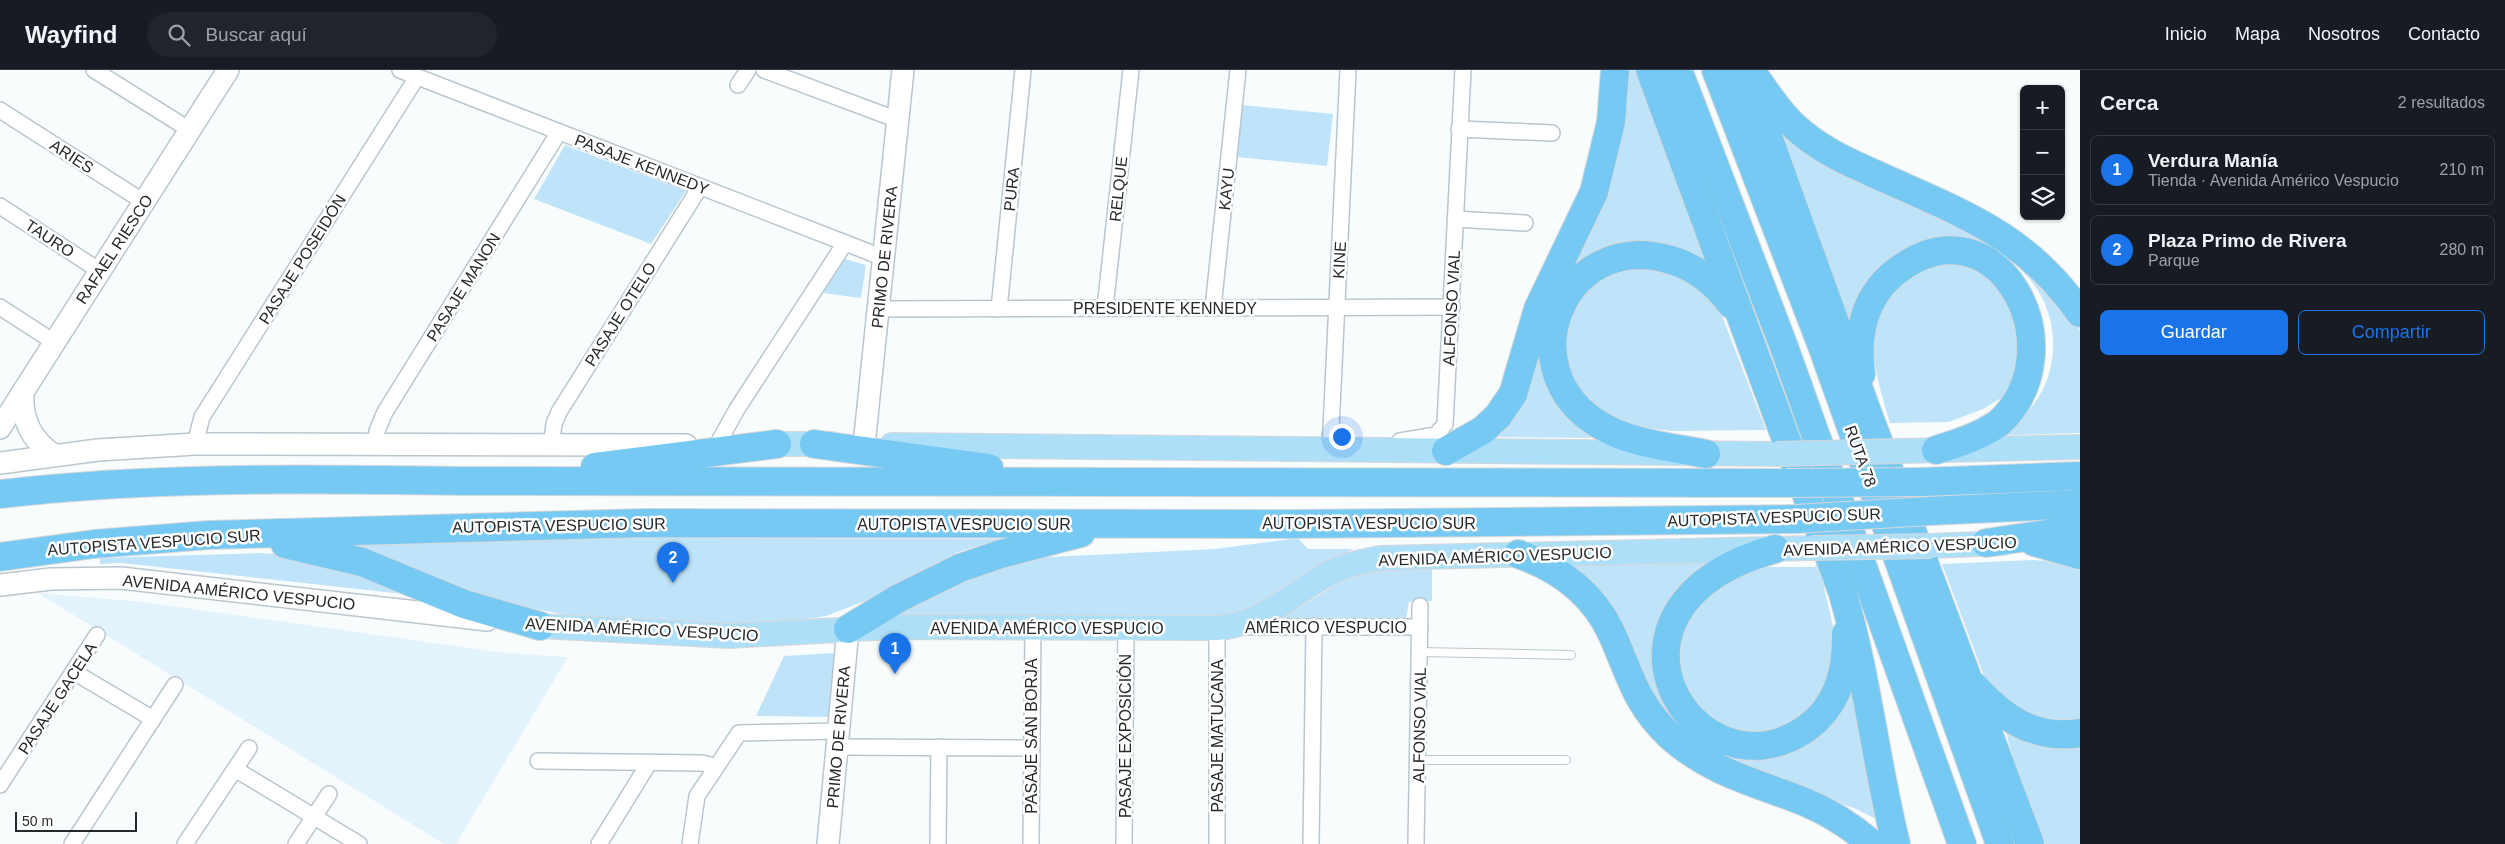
<!DOCTYPE html>
<html lang="es">
<meta charset="utf-8">
<style>
:root{--surface:#171b24;--page:#20242c;--text:#f1f3f6;--muted:#9ea1a6;--line:#363941;--accent:#1a73e8}
body{margin:0;font-family:Helvetica,sans-serif;background:var(--page);color:var(--text)}
.controls{position:absolute;right:15px;top:15px;display:grid;overflow:hidden;border-radius:8px;box-shadow:0 1px 4px #0004}
.controls button{width:45px;height:45px;display:grid;place-items:center;padding:0;border:0;border-bottom:1px solid var(--line);background:var(--surface);color:var(--text);font:25px sans-serif}
.scale{position:absolute;left:15px;bottom:12px;width:122px;box-sizing:border-box;padding-left:5px;border:2px solid #25292c;border-top:0;font-size:14px;line-height:18px;white-space:nowrap;color:#25292c;-webkit-text-stroke:4px #fff;paint-order:stroke}
.you{position:absolute;left:1341px;top:366px;width:18px;height:18px;margin:-12px;border:4px solid #fff;border-radius:50%;background:#1a73e8;box-shadow:0 0 0 8px #1a73e833}
.badge{display:grid;place-items:center;width:32px;height:32px;border-radius:50%;background:var(--accent);color:#fff;font-size:16px;font-weight:700}
.pin{position:absolute;translate:-50% -41px;filter:drop-shadow(0 1px 2px #0008)}
.pin::after{content:'';position:absolute;top:26px;width:18px;height:15px;background:inherit;clip-path:polygon(0 0,100% 0,50% 100%)}
.list{margin:0;padding:0;list-style:none}
h2{display:flex;justify-content:space-between;align-items:center;height:65px;margin:0;padding:0 20px;font-size:21px}
h2 small{font-size:16px;font-weight:400;color:var(--muted)}
.list li{display:grid;grid-template-columns:32px 1fr auto;gap:15px;align-items:center;box-sizing:border-box;height:70px;margin:0 10px 10px;padding:0 10px;border:1px solid var(--line);border-radius:8px}
.list b{display:block;font-size:19px;white-space:nowrap}
.list p{margin:0;font-size:16px;white-space:nowrap;color:var(--muted)}
.list em{font-size:16px;font-style:normal;color:var(--muted)}
.actions{display:flex;gap:10px;padding:15px 20px}
.actions a{flex:1;padding:11px 0;border:1px solid var(--accent);border-radius:8px;text-align:center;font-size:18px;color:var(--accent)}
.actions .main{background:var(--accent);color:#fff}
.icon{flex:none;width:28px;height:28px;fill:none;stroke:currentColor;stroke-width:2;stroke-linecap:round;stroke-linejoin:round}
.map{position:relative;flex:none;width:2080px;height:774px;overflow:hidden}
header{display:flex;align-items:center;gap:30px;box-sizing:border-box;height:70px;padding:0 25px;background:var(--surface);border-bottom:1px solid var(--line)}
header strong{font-size:24px}
nav{display:flex;gap:28px;margin-inline-start:auto;font-size:18px}
.search{width:350px;height:45px;background:var(--page);display:flex;align-items:center;gap:12px;box-sizing:border-box;padding:0 18px;border-radius:28px;color:var(--muted);font-size:19px}
main{display:flex}
aside{flex:1;background:var(--surface)}
.map>svg:first-child{display:block}
.built{fill:#e3f3fc}
.green{fill:#bfe4f9}
.lines{fill:none;stroke-linecap:round;stroke-linejoin:round}
.lane-casing{stroke:#bac6cd;stroke-width:10}
.street-casing{stroke:#bac6cd;stroke-width:18}
.secondary-casing{stroke:#bac6cd;stroke-width:24}
.primary-casing{stroke:#d8d8d9;stroke-width:26}
.highway-casing{stroke:#d8d8d9;stroke-width:30}
.lane{stroke:#fff;stroke-width:8}
.street{stroke:#fff;stroke-width:15}
.secondary{stroke:#fff;stroke-width:21}
.primary{stroke:#addff8;stroke-width:24}
.highway{stroke:#76c9f3;stroke-width:28}
.primary-bridge-casing{stroke:#d8d8d9;stroke-width:26;stroke-linecap:butt}
.highway-bridge-casing{stroke:#d8d8d9;stroke-width:30;stroke-linecap:butt}
.primary-bridge{stroke:#addff8;stroke-width:24}
.highway-bridge{stroke:#76c9f3;stroke-width:28}
.labels{text-anchor:middle;stroke-width:5;stroke-linejoin:round;paint-order:stroke}
.street-label{font-size:16px;fill:#25292c;stroke:#fff}
</style>
<header>
<strong>Wayfind</strong>
<div class="search"><svg class="icon" aria-label="search" viewBox="0 0 24 24"><circle cx="10" cy="10" r="6"/><path d="M15 15l6 6"/></svg>Buscar aquí</div>
<nav><a>Inicio</a><a>Mapa</a><a>Nosotros</a><a>Contacto</a></nav>
</header>
<main>
<div class="map">
<svg width="2080" height="774" viewBox="0 0 2080 774">
<rect width="100%" height="100%" fill="#f9fcfd"/>
<!-- built -->
<path class="built" d="M 38,523 L 144,532 L 504,583 L 568,587 L 456,774 L 444,774 Z"/>
<!-- green -->
<g class="green">
<path d="M 1623,0 L 1642,0 L 1717,207 L 1650,174 L 1547,252 L 1600,368 L 1487,367 L 1500,358 Z"/>
<path d="M 1242,35 L 1333,44 L 1327,96 L 1236,87 Z"/>
<path d="M 1763,37 L 1985,164 L 2061,230 L 2080,260 L 2080,363 L 1991,366 C 2009,356 2027,346 2038,328 C 2064,286 2056,232 2020,199 C 2014,193 2006,186 1998,183 C 1986,178 1938,179 1922,178 L 1851,279 Z"/>
<path d="M 565,75 L 686,121 L 651,174 L 534,129 Z"/>
<path d="M 1962,182 L 2034,255 L 2008,324 L 1983,339 L 1949,352 L 1890,353 C 1881,323 1870,289 1874,258 C 1875,246 1882,232 1886,221 Z"/>
<path d="M 845,189 L 866,195 L 861,228 L 823,223 Z"/>
<path d="M 1612,197 L 1677,200 L 1719,238 L 1766,360 L 1674,361 L 1637,357 L 1600,344 L 1562,296 L 1571,232 Z"/>
<path d="M 336,467 L 1001,469 L 958,482 L 865,531 L 826,546 L 771,555 L 635,552 L 561,544 L 509,534 L 473,523 L 333,472 Z"/>
<path d="M 1298,468 L 1308,479 L 1354,479 L 1319,496 L 1252,538 L 1221,546 L 867,550 L 921,525 L 1011,494 L 1049,487 L 1215,479 Z"/>
<path d="M 260,483 L 298,485 L 430,527 L 122,493 L 100,494 L 100,488 Z"/>
<path d="M 2033,490 L 2080,494 L 2080,654 L 2034,651 L 1992,619 L 1984,606 L 1942,494 Z"/>
<path d="M 1818,491 L 1836,569 L 1825,621 L 1801,649 L 1766,663 L 1740,662 L 1718,654 L 1686,627 L 1676,567 L 1707,520 L 1765,497 L 1815,497 Z"/>
<path d="M 1724,493 L 1709,499 L 1661,609 L 1753,684 L 1852,612 L 1876,749 L 1854,738 L 1744,702 L 1672,655 L 1565,494 Z"/>
<path d="M 1395,495 L 1432,496 L 1432,531 L 1409,532 L 1406,549 L 1276,552 L 1348,507 Z"/>
<path d="M 834,583 L 830,647 L 756,646 L 784,586 Z"/>
<path d="M 2005,657 L 2080,673 L 2080,774 L 2046,774 C 2028,736 2014,698 2005,657 Z"/>
</g>
<g class="lines">
<defs>
<g id="lane">
<path d="M 1420,582 L 1571,585"/>
<path d="M 1418,690 L 1566,690"/>
</g>
<g id="street">
<path d="M 94,0 L 190,60"/>
<path d="M 400,0 L 884,188"/>
<path d="M 764,0 L 898,50"/>
<path d="M 738,15 L 748,0"/>
<path d="M 0,40 L 144,132"/>
<path d="M 1459,59 L 1552,63"/>
<path d="M 0,136 L 100,201"/>
<path d="M 1455,149 L 1525,153"/>
<path d="M 0,237 L 54,272"/>
<path d="M 1105,238 L 1131,0"/>
<path d="M 1213,238 L 1238,0"/>
<path d="M 878,239 L 1452,237"/>
<path d="M 999,239 L 1023,0"/>
<path d="M 1400,371 L 1436,365 L 1445,354 L 1463,0"/>
<path d="M 195,374 L 202,347 L 417,7"/>
<path d="M 376,375 L 377,361 L 385,342 L 559,62"/>
<path d="M 717,375 L 737,339 L 845,173"/>
<path d="M 551,376 L 554,354 L 559,342 L 700,117"/>
<path d="M 1337,379 L 1330,380 L 1348,0"/>
<path d="M 1244,557 L 1420,557"/>
<path d="M 74,602 L 153,649"/>
<path d="M 838,677 L 1031,678"/>
<path d="M 538,691 L 702,693 L 715,696"/>
<path d="M 235,699 L 359,774"/>
<path d="M 0,715 L 97,565"/>
<path d="M 72,774 L 175,615"/>
<path d="M 185,774 L 249,678"/>
<path d="M 296,774 L 329,724"/>
<path d="M 599,774 L 649,693"/>
<path d="M 690,774 L 697,726 L 739,663 L 839,661"/>
<path d="M 938,774 L 939,677"/>
<path d="M 1031,774 L 1033,558"/>
<path d="M 1124,774 L 1126,559"/>
<path d="M 1217,774 L 1217,558"/>
<path d="M 1311,774 L 1314,556"/>
<path d="M 1416,774 L 1420,536"/>
</g>
<g id="secondary">
<path d="M 23,322 C 21,349 31,370 54,385"/>
<path d="M 0,358 L 228,0"/>
<path d="M 864,375 L 903,0"/>
<path d="M 0,393 L 98,380 L 195,374 L 686,375"/>
<path d="M 0,515 L 51,509 L 121,508 L 487,550"/>
<path d="M 828,774 L 848,559"/>
</g>
<g id="primary">
<path d="M 777,374 L 831,374"/>
<path d="M 892,375 L 1776,384"/>
<path d="M 1901,381 L 2080,377"/>
<path d="M 1931,476 L 2003,473"/>
<path d="M 540,556 L 729,566 L 893,557 L 1217,558 C 1265,555 1297,518 1338,499 C 1352,493 1365,491 1380,488 L 1812,478"/>
</g>
<g id="highway">
<path d="M 1650,0 L 1842,521 C 1867,604 1875,690 1896,774"/>
<path d="M 1678,0 L 1783,274 L 1962,774"/>
<path d="M 1716,0 L 1822,276 L 2000,774"/>
<path d="M 1744,0 L 1865,336 L 2030,774"/>
<path d="M 1756,8 C 1770,28 1783,48 1802,63 C 1827,84 1857,96 1886,109 C 1966,145 2027,167 2080,243"/>
<path d="M 1861,304 C 1856,267 1863,229 1893,204 C 1994,121 2080,277 1999,353 C 1980,366 1959,373 1936,380"/>
<path d="M 814,374 L 989,398"/>
<path d="M 1446,381 L 1483,360 L 1498,346 L 1513,324 L 1538,239 L 1594,122 L 1611,52 L 1615,0"/>
<path d="M 1706,384 C 1672,377 1631,374 1600,355 C 1506,300 1563,157 1671,190 C 1695,197 1716,214 1731,234"/>
<path d="M 595,397 L 777,374"/>
<path d="M 1921,412 L 2080,406"/>
<path d="M 0,424 C 156,406 312,409 468,411 L 1786,413"/>
<path d="M 1929,441 L 2080,434"/>
<path d="M 2034,472 L 2080,485"/>
<path d="M 1986,473 L 2080,459"/>
<path d="M 285,474 L 362,492 L 464,534 L 540,556"/>
<path d="M 1775,479 C 1570,536 1696,736 1807,658 C 1837,636 1847,601 1846,564"/>
<path d="M 1518,484 C 1558,498 1592,522 1611,562 C 1630,603 1634,632 1670,666 C 1711,703 1755,712 1805,732 C 1829,742 1852,757 1872,774"/>
<path d="M 0,487 L 94,474 L 209,465 L 644,453 L 1293,454 L 1796,449"/>
<path d="M 848,559 L 899,528 L 960,498 L 1001,484 L 1081,463"/>
<path d="M 1975,617 C 2004,649 2035,670 2080,663"/>
</g>
</defs>
<!-- lane casing -->
<use href="#lane" class="lane-casing"/>
<!-- street casing -->
<use href="#street" class="street-casing"/>
<!-- secondary casing -->
<use href="#secondary" class="secondary-casing"/>
<!-- primary casing -->
<use href="#primary" class="primary-casing"/>
<!-- highway casing -->
<use href="#highway" class="highway-casing"/>
<!-- lane -->
<use href="#lane" class="lane"/>
<!-- street -->
<use href="#street" class="street"/>
<!-- secondary -->
<use href="#secondary" class="secondary"/>
<!-- primary -->
<use href="#primary" class="primary"/>
<!-- highway -->
<use href="#highway" class="highway"/>
<defs>
<g id="primary-bridge">
<path d="M 1776,384 L 1901,381"/>
<path d="M 1812,478 L 1931,476"/>
</g>
<g id="highway-bridge">
<path d="M 1786,413 L 1921,412"/>
<path d="M 1796,449 L 1929,441"/>
</g>
</defs>
<!-- primary-bridge casing -->
<use href="#primary-bridge" class="primary-bridge-casing"/>
<!-- highway-bridge casing -->
<use href="#highway-bridge" class="highway-bridge-casing"/>
<!-- primary-bridge -->
<use href="#primary-bridge" class="primary-bridge"/>
<!-- highway-bridge -->
<use href="#highway-bridge" class="highway-bridge"/>
</g>
<g class="labels">
<!-- street labels -->
<g class="street-label">
<text transform="translate(72 86) rotate(33)" y="6">ARIES</text>
<text transform="translate(642 94) rotate(21)" y="6">PASAJE KENNEDY</text>
<text transform="translate(1011 119) rotate(-84)" y="6">PURA</text>
<text transform="translate(1118 119) rotate(-84)" y="6">RELQUE</text>
<text transform="translate(1226 119) rotate(-84)" y="6">KAYU</text>
<text transform="translate(50 168) rotate(33)" y="6">TAURO</text>
<text transform="translate(114 179) rotate(-57)" y="6">RAFAEL RIESCO</text>
<text transform="translate(884 187) rotate(-84)" y="6">PRIMO DE RIVERA</text>
<text transform="translate(302 189) rotate(-58)" y="6">PASAJE POSEIDÓN</text>
<text transform="translate(1339 190) rotate(-87)" y="6">KINE</text>
<text transform="translate(463 217) rotate(-58)" y="6">PASAJE MANON</text>
<text x="1165" y="244">PRESIDENTE KENNEDY</text>
<text transform="translate(1451 238) rotate(-87)" y="6">ALFONSO VIAL</text>
<text transform="translate(620 244) rotate(-58)" y="6">PASAJE OTELO</text>
<text transform="translate(1861 386) rotate(70)" y="6">RUTA 78</text>
<text transform="translate(1774 447) rotate(-2)" y="6">AUTOPISTA VESPUCIO SUR</text>
<text x="1369" y="459">AUTOPISTA VESPUCIO SUR</text>
<text x="964" y="460">AUTOPISTA VESPUCIO SUR</text>
<text transform="translate(559 455) rotate(-1)" y="6">AUTOPISTA VESPUCIO SUR</text>
<text transform="translate(154 472) rotate(-4)" y="6">AUTOPISTA VESPUCIO SUR</text>
<text transform="translate(1900 476) rotate(-2)" y="6">AVENIDA AMÉRICO VESPUCIO</text>
<text transform="translate(1495 486) rotate(-2)" y="6">AVENIDA AMÉRICO VESPUCIO</text>
<text transform="translate(239 522) rotate(6)" y="6">AVENIDA AMÉRICO VESPUCIO</text>
<text x="1326" y="563">AMÉRICO VESPUCIO</text>
<text x="1047" y="564">AVENIDA AMÉRICO VESPUCIO</text>
<text transform="translate(642 559) rotate(3)" y="6">AVENIDA AMÉRICO VESPUCIO</text>
<text transform="translate(57 628) rotate(-57)" y="6">PASAJE GACELA</text>
<text transform="translate(1419 655) rotate(-89)" y="6">ALFONSO VIAL</text>
<text transform="translate(1031 666) rotate(-90)" y="6">PASAJE SAN BORJA</text>
<text transform="translate(1125 666) rotate(-90)" y="6">PASAJE EXPOSICIÓN</text>
<text transform="translate(1217 666) rotate(-90)" y="6">PASAJE MATUCANA</text>
<text transform="translate(838 667) rotate(-85)" y="6">PRIMO DE RIVERA</text>
</g>
</g>
</svg>
<div class="controls">
<button>+</button>
<button>−</button>
<button><svg class="icon" aria-label="layers" viewBox="0 0 24 24"><path d="M12 4l9 5-9 5-9-5zM3 14l9 5 9-5"/></svg></button>
</div>
<div class="scale">50 m</div>
<div class="you"></div>
<div class="pin badge" style="left:895px;top:604px">1</div>
<div class="pin badge" style="left:673px;top:513px">2</div>
</div>
<aside>
<h2>Cerca<small>2 resultados</small></h2>
<ul class="list">
<li><span class="badge">1</span><div><b>Verdura Manía</b><p>Tienda · Avenida Américo Vespucio</p></div><em>210 m</em></li>
<li><span class="badge">2</span><div><b>Plaza Primo de Rivera</b><p>Parque</p></div><em>280 m</em></li>
</ul>
<div class="actions"><a class="main">Guardar</a><a>Compartir</a></div>
</aside>
</main>
